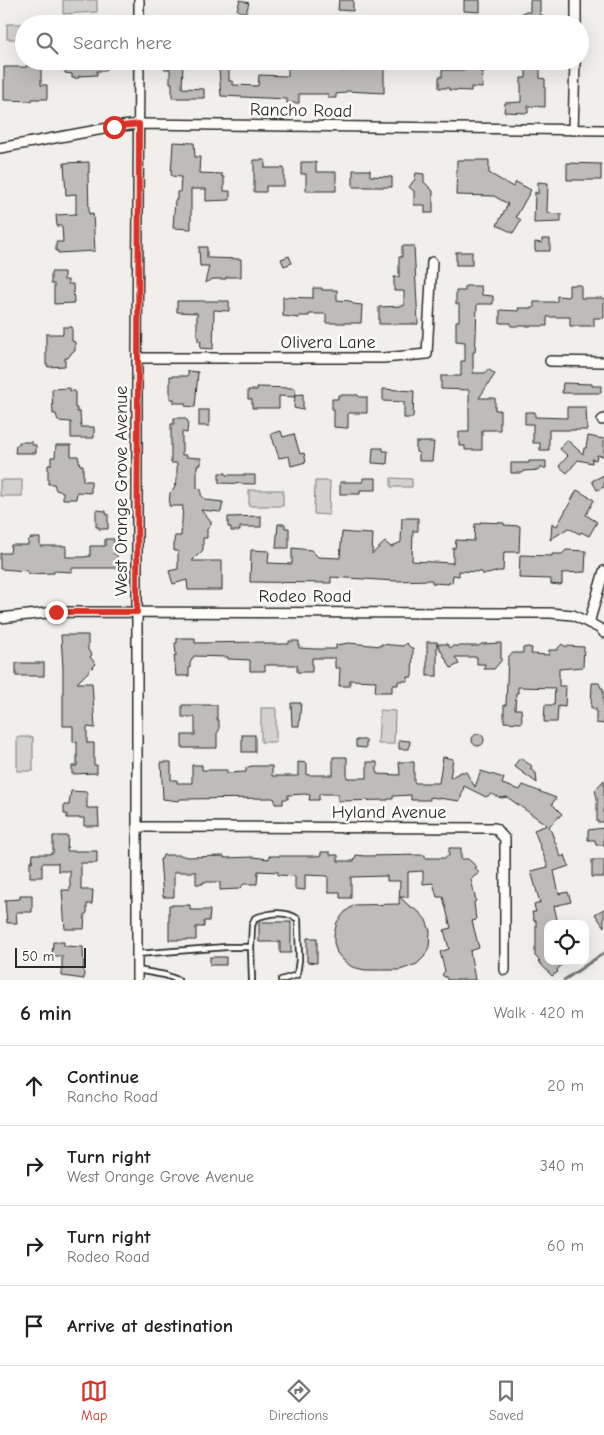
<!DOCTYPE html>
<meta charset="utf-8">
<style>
:root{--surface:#fff;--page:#f6f6f6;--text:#202124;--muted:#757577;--line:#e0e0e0;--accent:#d93025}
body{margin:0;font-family:"Comic Neue",sans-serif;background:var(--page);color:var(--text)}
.controls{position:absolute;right:15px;bottom:15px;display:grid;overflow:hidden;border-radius:10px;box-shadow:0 5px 20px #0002}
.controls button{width:45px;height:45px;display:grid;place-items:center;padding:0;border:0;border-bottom:1px solid var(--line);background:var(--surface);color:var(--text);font:25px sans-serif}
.scale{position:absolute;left:15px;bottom:12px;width:71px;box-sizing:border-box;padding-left:5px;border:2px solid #2b2b2b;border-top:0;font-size:14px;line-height:18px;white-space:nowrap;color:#2b2b2b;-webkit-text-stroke:4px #fdfcf7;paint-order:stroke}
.stop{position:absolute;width:15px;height:15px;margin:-11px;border:4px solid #d93025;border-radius:50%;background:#fff}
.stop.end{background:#d93025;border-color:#fff;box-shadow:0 1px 5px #0008}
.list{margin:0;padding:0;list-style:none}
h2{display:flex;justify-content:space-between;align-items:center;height:65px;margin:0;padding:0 20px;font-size:21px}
h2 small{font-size:16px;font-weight:400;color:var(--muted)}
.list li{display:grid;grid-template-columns:32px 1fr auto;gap:15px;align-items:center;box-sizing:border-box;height:80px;padding:0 20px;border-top:1px solid var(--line)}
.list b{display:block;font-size:19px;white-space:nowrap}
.list p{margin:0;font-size:16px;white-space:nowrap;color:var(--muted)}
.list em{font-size:16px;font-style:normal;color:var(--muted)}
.icon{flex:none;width:28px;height:28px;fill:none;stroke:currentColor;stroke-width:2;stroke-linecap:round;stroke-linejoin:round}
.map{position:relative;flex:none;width:604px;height:980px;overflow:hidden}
.search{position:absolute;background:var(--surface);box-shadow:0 5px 20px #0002;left:15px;right:15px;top:15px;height:55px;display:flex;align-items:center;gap:12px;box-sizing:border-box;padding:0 18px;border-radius:28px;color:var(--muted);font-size:19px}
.sheet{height:385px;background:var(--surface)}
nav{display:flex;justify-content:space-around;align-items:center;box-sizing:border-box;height:70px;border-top:1px solid var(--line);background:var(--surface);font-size:14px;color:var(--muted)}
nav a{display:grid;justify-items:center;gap:2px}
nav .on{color:var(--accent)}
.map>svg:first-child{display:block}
.green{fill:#d3d2cf;stroke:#7f7e7d}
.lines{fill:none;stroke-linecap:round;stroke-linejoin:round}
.stream{stroke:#777775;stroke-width:3}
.building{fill:#bdbcb8;stroke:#2b2b2b}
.service-casing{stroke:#2b2b2b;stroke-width:8}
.minor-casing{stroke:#2b2b2b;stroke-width:12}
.service{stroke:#fdfcf7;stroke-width:4.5}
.minor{stroke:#fdfcf7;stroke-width:9}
.route{stroke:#d93025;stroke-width:6}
.labels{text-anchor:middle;stroke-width:5;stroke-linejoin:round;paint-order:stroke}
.street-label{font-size:18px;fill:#2b2b2b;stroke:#fdfcf7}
</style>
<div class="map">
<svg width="604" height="980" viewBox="0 0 604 980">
<rect width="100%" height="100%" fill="#f0efeb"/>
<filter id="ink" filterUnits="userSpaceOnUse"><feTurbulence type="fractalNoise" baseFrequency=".02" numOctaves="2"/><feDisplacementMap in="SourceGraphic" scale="10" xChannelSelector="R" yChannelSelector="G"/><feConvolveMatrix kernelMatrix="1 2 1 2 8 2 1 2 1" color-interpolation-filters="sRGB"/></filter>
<g filter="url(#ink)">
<!-- green -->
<g class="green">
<path d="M 63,0 L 97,0 L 97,12 L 63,14 Z"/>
<rect x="7" y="24" width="17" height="15"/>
<path d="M 391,478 L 412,479 L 412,487 L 391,487 Z"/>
<rect x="0" y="480" width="22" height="16"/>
<path d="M 315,481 L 330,481 L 329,515 L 314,514 Z"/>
<rect x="249" y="490" width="34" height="16"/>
<rect x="261" y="708" width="15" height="34"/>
<path d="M 380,710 L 395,711 L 394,744 L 378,744 Z"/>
<rect x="17" y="737" width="16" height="34"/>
</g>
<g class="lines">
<!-- stream -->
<path class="stream" d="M 564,980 L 604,953"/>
</g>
<!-- building -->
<g class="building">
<path d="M 240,0 L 249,3 L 246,13 L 237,10 Z"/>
<path d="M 339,0 L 353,0 L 353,11 L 338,10 Z"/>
<path d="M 464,0 L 480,0 L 480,12 L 464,11 Z"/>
<path d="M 530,0 L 540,0 L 540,14 L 544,16 L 548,24 L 521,24 L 523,12 L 530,12 Z"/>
<path d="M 27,61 L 41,61 L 41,85 L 47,85 L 47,99 L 32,99 L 32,101 L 4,100 L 4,67 L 27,67 Z"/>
<path d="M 93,61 L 107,61 L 107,69 L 105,69 L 105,71 L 97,71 L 97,75 L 79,76 L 79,78 L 72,78 L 72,74 L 65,73 L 66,62 Z"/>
<path d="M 181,61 L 181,64 L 183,64 L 182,88 L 204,89 L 204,98 L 172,98 L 172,83 L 170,83 L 170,69 L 164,69 L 164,62 Z"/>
<path d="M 319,61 L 330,61 L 330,66 L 340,66 L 340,71 L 361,70 L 361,63 L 384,64 L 384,93 L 346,91 L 345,93 L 336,94 L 336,98 L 328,98 L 328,94 L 299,94 L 299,103 L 287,103 L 287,99 L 221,96 L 219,69 L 229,70 L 229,81 L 233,81 L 233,85 L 258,86 L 259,75 L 288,76 L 288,65 L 319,64 Z"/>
<path d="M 467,61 L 479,61 L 479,71 L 483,71 L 482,88 L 471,87 L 471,91 L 449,90 L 449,88 L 439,88 L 439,77 L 442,77 L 442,70 L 466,70 Z"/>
<path d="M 526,61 L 540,61 L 540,78 L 545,79 L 545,107 L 528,106 L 528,113 L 504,112 L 505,103 L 521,102 L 521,78 L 526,78 Z"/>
<path d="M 173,142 L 194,143 L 195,157 L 200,157 L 199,173 L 222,174 L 222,177 L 224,177 L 224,191 L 230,191 L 230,200 L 206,201 L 206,189 L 191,189 L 191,229 L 173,228 L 175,200 L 177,200 L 177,192 L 180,192 L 181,177 L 172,176 L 171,174 Z"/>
<path d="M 254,160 L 265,160 L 265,168 L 284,168 L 284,186 L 266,186 L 266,192 L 254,192 Z"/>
<path d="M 457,160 L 489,160 L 489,173 L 513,187 L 516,182 L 531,190 L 516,217 L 521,220 L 513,233 L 497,225 L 508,204 L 494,196 L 456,195 Z"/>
<path d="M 89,162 L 89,173 L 88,173 L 89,214 L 93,213 L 95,251 L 58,253 L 58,251 L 56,251 L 56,242 L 63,242 L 62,226 L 57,226 L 56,215 L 76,214 L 76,194 L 66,195 L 64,163 Z"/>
<path d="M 301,162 L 316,162 L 316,172 L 336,172 L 336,191 L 306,191 L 306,174 L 301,174 Z"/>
<path d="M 567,163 L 601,164 L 601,180 L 567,180 Z"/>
<path d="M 353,170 L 370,170 L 370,176 L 392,177 L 392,187 L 353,187 Z"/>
<path d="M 416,173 L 424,174 L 424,182 L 433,191 L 433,213 L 425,213 L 425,205 L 414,205 L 414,191 L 409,187 L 415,179 Z"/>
<path d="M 538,182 L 548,183 L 547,213 L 561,214 L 561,222 L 534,223 L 535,192 L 538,194 Z"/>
<path d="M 542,239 L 550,239 L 550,251 L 535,251 L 535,242 L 542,243 Z"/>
<path d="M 402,246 L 414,246 L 418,324 L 379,324 L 379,307 L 404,306 L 404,291 L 394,291 L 394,277 L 399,277 L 399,257 L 402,257 Z"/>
<path d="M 199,247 L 207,247 L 207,258 L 241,259 L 241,277 L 226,277 L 226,279 L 213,279 L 205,283 L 209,266 L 200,266 Z"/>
<rect x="456" y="252" width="16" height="13"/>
<path d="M 289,256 L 292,263 L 284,266 L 281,259 Z"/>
<path d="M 51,272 L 64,272 L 64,280 L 68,280 L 68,284 L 73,284 L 74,303 L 54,304 L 54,284 L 51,284 Z"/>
<path d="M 569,285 L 581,285 L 581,298 L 604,298 L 604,318 L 594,318 L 594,326 L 570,326 L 570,317 L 547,317 L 547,326 L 511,326 L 511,323 L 500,323 L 500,310 L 519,311 L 518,308 L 534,308 L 534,302 L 555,302 L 557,301 L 557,296 L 568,297 L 569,295 Z"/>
<path d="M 465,286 L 481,286 L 482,295 L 493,296 L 493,304 L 477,304 L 476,336 L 475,352 L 473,352 L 473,373 L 485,373 L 488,369 L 495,374 L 479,398 L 495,398 L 495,410 L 500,410 L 500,430 L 482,430 L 482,450 L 465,450 L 465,446 L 459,446 L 459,432 L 469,432 L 469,390 L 441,389 L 441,376 L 461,376 L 461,361 L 465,361 L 465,342 L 456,341 L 456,321 L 459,321 L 459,304 L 456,304 L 456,291 L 465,291 Z"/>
<path d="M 313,288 L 322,288 L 322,290 L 337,290 L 337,300 L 350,301 L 353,304 L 362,305 L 361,323 L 326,323 L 326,314 L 309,314 L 309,316 L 299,316 L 299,318 L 283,316 L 283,297 L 313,298 Z"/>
<path d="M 177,301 L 229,301 L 229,311 L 214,310 L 213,349 L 200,348 L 201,341 L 198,341 L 198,337 L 197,337 L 197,313 L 177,312 Z"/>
<path d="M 63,327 L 72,327 L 72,341 L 75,342 L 75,351 L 73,351 L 68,358 L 65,358 L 65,366 L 48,367 L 48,365 L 46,365 L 46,334 L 63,334 Z"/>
<path d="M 188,371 L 198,372 L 195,407 L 185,406 L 185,403 L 174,403 L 174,399 L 170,399 L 170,376 L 188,376 Z"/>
<path d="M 563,383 L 592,384 L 592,386 L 601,386 L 601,393 L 562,393 Z"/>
<path d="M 257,387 L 295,388 L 295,397 L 279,396 L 279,408 L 252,408 L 252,399 L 248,399 L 248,390 L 257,390 Z"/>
<path d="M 70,388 L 70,391 L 75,391 L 75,408 L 77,408 L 77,412 L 80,412 L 81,427 L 94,427 L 94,438 L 71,438 L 71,422 L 58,421 L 56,414 L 53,414 L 52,389 Z"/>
<path d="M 383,389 L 414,391 L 413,418 L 404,418 L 404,402 L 383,401 Z"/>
<path d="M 303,394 L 303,410 L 294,408 L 295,395 Z"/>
<path d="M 338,395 L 358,395 L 359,397 L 367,397 L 367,413 L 348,413 L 348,428 L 346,428 L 334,427 L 334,409 L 332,409 L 332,399 L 338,399 Z"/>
<path d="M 567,407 L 586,407 L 587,430 L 549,430 L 549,450 L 540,450 L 540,443 L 533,443 L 533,424 L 525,424 L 525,412 L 535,412 L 535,417 L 567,418 Z"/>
<rect x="199" y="410" width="10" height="16"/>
<path d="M 174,418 L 184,418 L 188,421 L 187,433 L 182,432 L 182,455 L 186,455 L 186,457 L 201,458 L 201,465 L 197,465 L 197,488 L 201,489 L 201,495 L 206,500 L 223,502 L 221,512 L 201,510 L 211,522 L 211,525 L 207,529 L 207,538 L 203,538 L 203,550 L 192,561 L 222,561 L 222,590 L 188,590 L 187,580 L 173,584 L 169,571 L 178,569 L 178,551 L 174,551 L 174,541 L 175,536 L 181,536 L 183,506 L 169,506 L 170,493 L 174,489 L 177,479 L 177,463 L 171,463 L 171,424 L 174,424 Z"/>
<path d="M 281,431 L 283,437 L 294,434 L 300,454 L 304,453 L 306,462 L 291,466 L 289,456 L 279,458 L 271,434 Z"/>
<path d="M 588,436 L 604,439 L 604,456 L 597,455 L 596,460 L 592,459 L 592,463 L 578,460 L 567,473 L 559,466 L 568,456 L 560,449 L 567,440 L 583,454 L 584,448 L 586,448 Z"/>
<path d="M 19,442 L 32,442 L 32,445 L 36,445 L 36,453 L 15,453 L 16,445 L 19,445 Z"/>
<path d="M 416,442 L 434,442 L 432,461 L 419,461 L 419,453 L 416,452 Z"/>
<path d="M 56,445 L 71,445 L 71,456 L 78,456 L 80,465 L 83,465 L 83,481 L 91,481 L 91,493 L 77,492 L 76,499 L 63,499 L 63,492 L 56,490 L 54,484 L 48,484 L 48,465 L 51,465 L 51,457 L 55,457 Z"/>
<path d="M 373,448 L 383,448 L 383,451 L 388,451 L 387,464 L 372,463 Z"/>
<path d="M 529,461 L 546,461 L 546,468 L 540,468 L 540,470 L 523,471 L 523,473 L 511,473 L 511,463 L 529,463 Z"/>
<path d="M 219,473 L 226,473 L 226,475 L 255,475 L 255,484 L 219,483 Z"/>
<path d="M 604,475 L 604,487 L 597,490 L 592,481 Z"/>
<path d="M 363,478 L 376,478 L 376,490 L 360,490 L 360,494 L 340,494 L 340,482 L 363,482 Z"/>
<path d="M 577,490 L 594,500 L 586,515 L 597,522 L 589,536 L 581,532 L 580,534 L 568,528 L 550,540 L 551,537 L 552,523 L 557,526 Z"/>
<path d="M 96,510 L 106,511 L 106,514 L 108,514 L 108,529 L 99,529 L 99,527 L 96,527 Z"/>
<path d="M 261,516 L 261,527 L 240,527 L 240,531 L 231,531 L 231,527 L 228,527 L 228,517 Z"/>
<path d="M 402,518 L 418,518 L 418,531 L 413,531 L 412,561 L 453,563 L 453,548 L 455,548 L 456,540 L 474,541 L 475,524 L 480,524 L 480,522 L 504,523 L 504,525 L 520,526 L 519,552 L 504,552 L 503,571 L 498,571 L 488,574 L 482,574 L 482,572 L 459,571 L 459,576 L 453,575 L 452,583 L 449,582 L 449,584 L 432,583 L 432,580 L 395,581 L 331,577 L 331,583 L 250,582 L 251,550 L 269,551 L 268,563 L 292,564 L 292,548 L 311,550 L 318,557 L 340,558 L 342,532 L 352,533 L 373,534 L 372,554 L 385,542 L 391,547 L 401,542 Z"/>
<path d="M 278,524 L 285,524 L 285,528 L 289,528 L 289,548 L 276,548 Z"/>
<path d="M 31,538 L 40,538 L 40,546 L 66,546 L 66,557 L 84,557 L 90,556 L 90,546 L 105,546 L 105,539 L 114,539 L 114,554 L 117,554 L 117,568 L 72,568 L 72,572 L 54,571 L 54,573 L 28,574 L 28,571 L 0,569 L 0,553 L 10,553 L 11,545 L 28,545 L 28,541 Z"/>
<path d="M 566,550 L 586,551 L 585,572 L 562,573 L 562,584 L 560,585 L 551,584 L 551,579 L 519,578 L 520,555 L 552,556 L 552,554 L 562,554 Z"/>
<path d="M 61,635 L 88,635 L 88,650 L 92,655 L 90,657 L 96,664 L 77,683 L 92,683 L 95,728 L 87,727 L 87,743 L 94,743 L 94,765 L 97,765 L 97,773 L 72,774 L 72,766 L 77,766 L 77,742 L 73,742 L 73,726 L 63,726 L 63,669 Z"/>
<path d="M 177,638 L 195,638 L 195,643 L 264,642 L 264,644 L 289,644 L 289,641 L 299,641 L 299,648 L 315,649 L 336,649 L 336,645 L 349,643 L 381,646 L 381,644 L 403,646 L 406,643 L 411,648 L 413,648 L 412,677 L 408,677 L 408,681 L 398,681 L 398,685 L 392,685 L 392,692 L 375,692 L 376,681 L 350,680 L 350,686 L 339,686 L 340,668 L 335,668 L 335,658 L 312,658 L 312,672 L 297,672 L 297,665 L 265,665 L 265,671 L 250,671 L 250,660 L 228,659 L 228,657 L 194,656 L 190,663 L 190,668 L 189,668 L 189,676 L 176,676 L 174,655 L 176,656 L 175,643 L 177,643 Z"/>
<rect x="427" y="642" width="10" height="34"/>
<path d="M 501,643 L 501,661 L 494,669 L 484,669 L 485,664 L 477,664 L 477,657 L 455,657 L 459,664 L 451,668 L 437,644 L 447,644 L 450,648 L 453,646 L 478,646 L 482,644 Z"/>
<path d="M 562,644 L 564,646 L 584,647 L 583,667 L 559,669 L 559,686 L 566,686 L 565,707 L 558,706 L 557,722 L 544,722 L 545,705 L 554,705 L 555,688 L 518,687 L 518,693 L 516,693 L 515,709 L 521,709 L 522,720 L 521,723 L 504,722 L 504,705 L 506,705 L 508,657 L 513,653 L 523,653 L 523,648 L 528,647 L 532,648 L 531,654 L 549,655 L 549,650 L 558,650 L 558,648 Z"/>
<rect x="16" y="663" width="28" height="13"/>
<path d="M 592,683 L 599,683 L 601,688 L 603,688 L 604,724 L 596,723 L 596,709 L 591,708 Z"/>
<path d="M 291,703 L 301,703 L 299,726 L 292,726 Z"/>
<path d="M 182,705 L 217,705 L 217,719 L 219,722 L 219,731 L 217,733 L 217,748 L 182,748 L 182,735 L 195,735 L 195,717 L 182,717 Z"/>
<circle cx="478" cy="740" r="6"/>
<rect x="242" y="735" width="13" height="17"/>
<path d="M 356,740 L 366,740 L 366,748 L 356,747 Z"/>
<path d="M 399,740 L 410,741 L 409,749 L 399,749 Z"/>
<path d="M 333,757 L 347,757 L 347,778 L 367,778 L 367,762 L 377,762 L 377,774 L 400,775 L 399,762 L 414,762 L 414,782 L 416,783 L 439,783 L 443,757 L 453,759 L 450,778 L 461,772 L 466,772 L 475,787 L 481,771 L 504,778 L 502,784 L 520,790 L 523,785 L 556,798 L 552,804 L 562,814 L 549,826 L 561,857 L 565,855 L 569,866 L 554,871 L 559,894 L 568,892 L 571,902 L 554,906 L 558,924 L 548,924 L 548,961 L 565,961 L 557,970 L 558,972 L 552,976 L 538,961 L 540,961 L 535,956 L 535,948 L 536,946 L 536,920 L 534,921 L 532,912 L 536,912 L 534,905 L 540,903 L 531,871 L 548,867 L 534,830 L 547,825 L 507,797 L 501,798 L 491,794 L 486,797 L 464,786 L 460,801 L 430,797 L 430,800 L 411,800 L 411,795 L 393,796 L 393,799 L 388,799 L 388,800 L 338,801 L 338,794 L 319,794 L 319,800 L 309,800 L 310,795 L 305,794 L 288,795 L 288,799 L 283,799 L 283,804 L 275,804 L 275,799 L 272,798 L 180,799 L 179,801 L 163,799 L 161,762 L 171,762 L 171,780 L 177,780 L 177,783 L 192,783 L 192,765 L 202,765 L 202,770 L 227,770 L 227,773 L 246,772 L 246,768 L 251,766 L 272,766 L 272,776 L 298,776 L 298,762 L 307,763 L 307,775 L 333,775 Z"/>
<path d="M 520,758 L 532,766 L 530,769 L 536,773 L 537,783 L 514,766 Z"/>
<path d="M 604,780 L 604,822 L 597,822 L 597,798 L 595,790 Z"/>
<path d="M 71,791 L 87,792 L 87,808 L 98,808 L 99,826 L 84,826 L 84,818 L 67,818 L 67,814 L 64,814 L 64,805 L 69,805 Z"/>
<path d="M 604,828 L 604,845 L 596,845 L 595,840 L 588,840 L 588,830 Z"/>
<path d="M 53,836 L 68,836 L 67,851 L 97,851 L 97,863 L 81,863 L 81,890 L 93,890 L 92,904 L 87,904 L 87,913 L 85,914 L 84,929 L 65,929 L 62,890 L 70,890 L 70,871 L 58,871 L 58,863 L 42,863 L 42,877 L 30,877 L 30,861 L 32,862 L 33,854 L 50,854 L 50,853 L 53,853 Z"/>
<path d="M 449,848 L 461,848 L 461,859 L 468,859 L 477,867 L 475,868 L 479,873 L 471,879 L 476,901 L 474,902 L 476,920 L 472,921 L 479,948 L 470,951 L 475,980 L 447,980 L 447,978 L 442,975 L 445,971 L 440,952 L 449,949 L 444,930 L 451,928 L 443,897 L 437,897 L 433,883 L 423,884 L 423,871 L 408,872 L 408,897 L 400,897 L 408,905 L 419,912 L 426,920 L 430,931 L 429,948 L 424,957 L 417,964 L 400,970 L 365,970 L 352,967 L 343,960 L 337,953 L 334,943 L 334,934 L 337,922 L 345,912 L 354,905 L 399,904 L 400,881 L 387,881 L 387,876 L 351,877 L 351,898 L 340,898 L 340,892 L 328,892 L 328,876 L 305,875 L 305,890 L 295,889 L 295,876 L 278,875 L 278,872 L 258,871 L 257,884 L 244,884 L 239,889 L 220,890 L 220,882 L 203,882 L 203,884 L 196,884 L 196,872 L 174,872 L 174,897 L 163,897 L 160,859 L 162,859 L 163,855 L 180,855 L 187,857 L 224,856 L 224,858 L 253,857 L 269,859 L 269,856 L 317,856 L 321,855 L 321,852 L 330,852 L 330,855 L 338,855 L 338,861 L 354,861 L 356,855 L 365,856 L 425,855 L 425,858 L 446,858 L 446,856 L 449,856 Z"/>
<rect x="592" y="860" width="12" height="17"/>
<path d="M 20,895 L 32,895 L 32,912 L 16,912 L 17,923 L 7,923 L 5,900 L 20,899 Z"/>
<path d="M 169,905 L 190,905 L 190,910 L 210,910 L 209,921 L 204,921 L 204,927 L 196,927 L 196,940 L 169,940 Z"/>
<path d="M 604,909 L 604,927 L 595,914 Z"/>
<path d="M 259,922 L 291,922 L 291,953 L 280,953 L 280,942 L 259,942 Z"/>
<path d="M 307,938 L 317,938 L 317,963 L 307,962 Z"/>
<path d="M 53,942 L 64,942 L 64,946 L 83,947 L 84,979 L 62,976 L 62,956 L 52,956 Z"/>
<rect x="210" y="957" width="16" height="8"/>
</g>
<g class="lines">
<defs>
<g id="service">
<path d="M 251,947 L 252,926 L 255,918 C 270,913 284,910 298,919 L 299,960 L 297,975 L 281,980"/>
<path d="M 137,954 L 226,947 L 251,947 L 252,980"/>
<path d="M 137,970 L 165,975 L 178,980"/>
</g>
<g id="minor">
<path d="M 139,24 L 139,0"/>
<path d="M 576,24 L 576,0"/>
<path d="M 573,130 L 575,61"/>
<path d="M 0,148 L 114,127 L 139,124 L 604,130"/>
<path d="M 137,358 L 383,358 L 427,354 L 432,262"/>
<path d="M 550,361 L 604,362"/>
<path d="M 602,420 L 604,419"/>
<path d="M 0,618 L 56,612 L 550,613 L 573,615 L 601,629 L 604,633"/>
<path d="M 589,623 L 604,571"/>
<path d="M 137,827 L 495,828 L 505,839 L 505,970"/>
<path d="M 137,980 L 137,358 L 139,61"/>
</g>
</defs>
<!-- service casing -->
<use href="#service" class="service-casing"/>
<!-- minor casing -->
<use href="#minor" class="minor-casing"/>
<!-- service -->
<use href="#service" class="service"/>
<!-- minor -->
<use href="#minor" class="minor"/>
</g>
</g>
<g class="lines" filter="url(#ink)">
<!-- route -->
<path class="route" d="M 56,612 L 137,612 L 139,124 L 114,127"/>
</g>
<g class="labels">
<!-- street labels -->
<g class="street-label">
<text transform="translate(301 110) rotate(1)" y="6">Rancho Road</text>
<text x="328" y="348">Olivera Lane</text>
<text transform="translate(121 491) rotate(-90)" y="6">West Orange Grove Avenue</text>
<text x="305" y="602">Rodeo Road</text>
<text x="389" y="818">Hyland Avenue</text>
</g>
</g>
</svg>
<div class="controls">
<button><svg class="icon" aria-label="locate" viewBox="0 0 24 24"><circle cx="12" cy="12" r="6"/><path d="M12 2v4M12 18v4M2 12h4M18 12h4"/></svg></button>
</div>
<div class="scale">50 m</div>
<div class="stop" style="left:114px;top:127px"></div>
<div class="stop end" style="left:56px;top:612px"></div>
<div class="search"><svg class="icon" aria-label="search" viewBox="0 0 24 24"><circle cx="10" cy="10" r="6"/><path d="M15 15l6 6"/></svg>Search here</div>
</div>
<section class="sheet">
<h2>6 min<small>Walk · 420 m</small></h2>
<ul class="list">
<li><svg class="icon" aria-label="ahead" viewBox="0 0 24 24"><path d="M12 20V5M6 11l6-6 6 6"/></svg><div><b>Continue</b><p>Rancho Road</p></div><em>20 m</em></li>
<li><svg class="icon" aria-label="right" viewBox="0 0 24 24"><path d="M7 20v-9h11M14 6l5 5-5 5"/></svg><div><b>Turn right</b><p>West Orange Grove Avenue</p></div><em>340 m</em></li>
<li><svg class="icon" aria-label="right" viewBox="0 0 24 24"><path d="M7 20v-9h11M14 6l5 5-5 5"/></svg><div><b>Turn right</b><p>Rodeo Road</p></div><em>60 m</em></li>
<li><svg class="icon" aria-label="arrive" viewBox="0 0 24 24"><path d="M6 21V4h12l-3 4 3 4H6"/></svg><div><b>Arrive at destination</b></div></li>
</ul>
</section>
<nav>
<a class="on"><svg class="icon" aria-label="map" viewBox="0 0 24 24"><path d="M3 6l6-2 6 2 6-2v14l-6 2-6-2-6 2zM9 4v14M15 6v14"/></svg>Map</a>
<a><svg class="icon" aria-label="directions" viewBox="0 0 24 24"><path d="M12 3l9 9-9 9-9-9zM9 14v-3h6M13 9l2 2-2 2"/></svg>Directions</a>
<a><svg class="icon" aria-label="saved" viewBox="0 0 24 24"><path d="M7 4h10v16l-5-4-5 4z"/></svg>Saved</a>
</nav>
